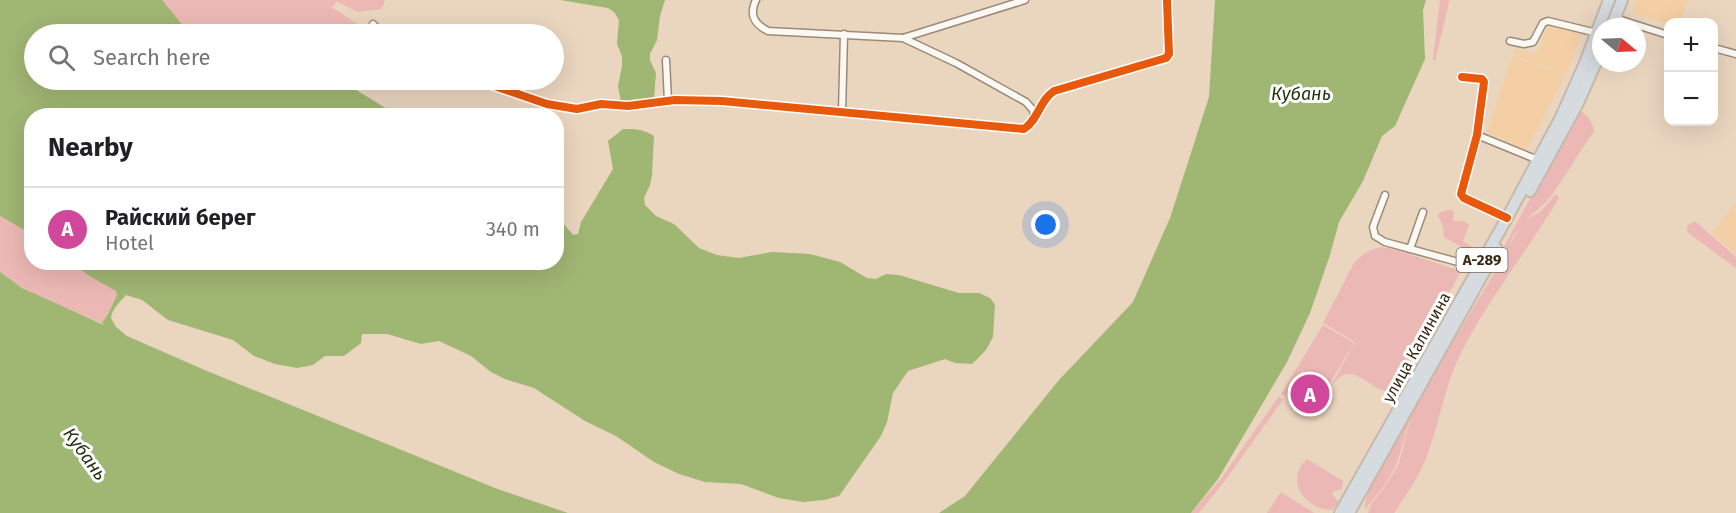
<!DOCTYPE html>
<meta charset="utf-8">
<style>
:root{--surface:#fff;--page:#f2f2f2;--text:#202124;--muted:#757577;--line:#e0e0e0;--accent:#2563eb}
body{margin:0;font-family:"Fira Sans",sans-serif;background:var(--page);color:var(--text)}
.controls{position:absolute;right:18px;top:18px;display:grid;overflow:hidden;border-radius:12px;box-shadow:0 6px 24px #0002}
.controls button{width:54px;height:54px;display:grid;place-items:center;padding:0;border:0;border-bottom:2px solid var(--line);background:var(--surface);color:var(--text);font:30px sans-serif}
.compass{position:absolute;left:1592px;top:18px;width:54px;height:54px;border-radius:50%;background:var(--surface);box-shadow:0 6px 24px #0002;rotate:109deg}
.you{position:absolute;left:1046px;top:225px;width:21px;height:21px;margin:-15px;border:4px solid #fff;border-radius:50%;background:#1a73e8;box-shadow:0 0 0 9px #1a73e833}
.badge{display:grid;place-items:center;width:39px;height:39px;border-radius:50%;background:var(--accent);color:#fff;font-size:20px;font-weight:700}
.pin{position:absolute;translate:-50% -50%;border:3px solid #fff;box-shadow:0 2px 6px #0006}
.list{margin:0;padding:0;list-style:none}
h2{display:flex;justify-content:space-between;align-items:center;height:78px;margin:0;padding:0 24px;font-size:26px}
h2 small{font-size:20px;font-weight:400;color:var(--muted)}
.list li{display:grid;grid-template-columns:39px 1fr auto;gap:18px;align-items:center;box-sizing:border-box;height:84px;padding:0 24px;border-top:2px solid var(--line)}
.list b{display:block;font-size:22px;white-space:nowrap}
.list p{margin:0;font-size:20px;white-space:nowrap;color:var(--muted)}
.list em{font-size:20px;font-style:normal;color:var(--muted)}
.icon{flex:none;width:33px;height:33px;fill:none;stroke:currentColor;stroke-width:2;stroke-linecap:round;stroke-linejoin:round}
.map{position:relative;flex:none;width:1736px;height:513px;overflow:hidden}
.search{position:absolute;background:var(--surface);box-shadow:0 6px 24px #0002;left:24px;top:24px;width:540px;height:66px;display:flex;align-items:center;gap:15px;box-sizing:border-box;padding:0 21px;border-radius:33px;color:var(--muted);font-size:22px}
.panel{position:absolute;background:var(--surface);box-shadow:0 6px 24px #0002;left:24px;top:108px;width:540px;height:162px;border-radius:24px}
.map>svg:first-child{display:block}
.built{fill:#f4cea4}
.green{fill:#ecb8b5}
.water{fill:#a0b673}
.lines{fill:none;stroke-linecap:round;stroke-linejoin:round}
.street-casing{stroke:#9b8a76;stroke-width:9}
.highway-casing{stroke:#c5b9ac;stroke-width:14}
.street{stroke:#fcf9f5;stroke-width:6}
.highway{stroke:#d6dbe0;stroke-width:10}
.cycleway-casing{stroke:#fff;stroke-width:11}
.cycleway{stroke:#e8590c;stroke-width:8}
.labels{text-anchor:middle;stroke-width:6;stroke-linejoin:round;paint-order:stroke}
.shield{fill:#fff;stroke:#76695a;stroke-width:1.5}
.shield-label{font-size:15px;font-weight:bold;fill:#3b2914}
.street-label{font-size:16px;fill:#3b2914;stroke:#fff}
.water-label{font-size:18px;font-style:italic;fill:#263611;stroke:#fff}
</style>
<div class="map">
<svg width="1736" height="513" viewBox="0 0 1736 513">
<rect width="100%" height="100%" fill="#ead5bf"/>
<!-- built -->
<g class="built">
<path d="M 1637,0 L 1688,0 L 1680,22 L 1668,24 L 1632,13 Z"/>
<path d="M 1550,25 L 1581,34 L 1566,75 L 1513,55 L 1515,49 L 1536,54 L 1545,32 Z"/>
<path d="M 1512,56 L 1565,76 L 1526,151 L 1487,132 Z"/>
<path d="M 1736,201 L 1736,254 L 1712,233 Z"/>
</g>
<!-- green -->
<g class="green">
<path d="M 162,0 L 385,0 L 382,9 L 357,12 L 336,1 L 334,6 L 330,6 L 368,31 L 367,34 L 190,34 Z"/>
<path d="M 1440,0 L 1449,0 L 1448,7 L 1435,61 L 1433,59 Z"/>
<path d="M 1580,111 C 1588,114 1594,125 1594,132 C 1579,151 1568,173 1554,192 C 1540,213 1518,220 1509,246 L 1522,223 L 1541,211 L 1556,194 L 1559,198 C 1528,250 1489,298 1461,353 C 1445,384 1440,421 1428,453 C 1420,475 1407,494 1394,513 L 1368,513 L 1371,504 L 1387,484 L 1399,463 L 1414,407 L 1506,253 L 1490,272 L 1577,113 Z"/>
<path d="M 1450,209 L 1454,212 L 1453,221 L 1464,221 L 1469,225 L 1463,241 L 1472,247 L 1472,250 L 1463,248 L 1444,237 L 1443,226 L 1438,216 L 1439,213 Z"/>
<path d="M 0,216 L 31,234 L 32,262 L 71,263 L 91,277 L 116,290 L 117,293 C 112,304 109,314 102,323 L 40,297 L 0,275 Z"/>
<path d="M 1695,221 L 1736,257 L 1736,268 L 1687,232 L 1687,226 Z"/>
<path d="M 1382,247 L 1396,250 L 1461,271 L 1399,385 C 1381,404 1367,372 1347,374 C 1340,375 1335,382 1331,386 L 1355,342 L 1323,323 L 1354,263 C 1362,254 1370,249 1382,247 Z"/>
<path d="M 1323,325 L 1354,343 L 1328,386 L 1302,370 L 1286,397 L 1281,394 Z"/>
<path d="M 1279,396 L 1284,400 L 1282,401 L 1224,482 L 1199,513 L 1191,513 L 1220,480 Z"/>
<path d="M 1411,416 L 1397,463 L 1386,484 L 1365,509 C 1363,490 1399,435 1411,416 Z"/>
<path d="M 1307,459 L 1343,481 L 1342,489 L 1334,491 L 1332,494 L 1338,501 L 1336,506 L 1331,510 C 1305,509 1284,480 1307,459 Z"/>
<path d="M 1281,492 L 1314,513 L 1267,513 Z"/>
</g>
<!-- water -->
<g class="water">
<path d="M 0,0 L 162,0 L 190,34 L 34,34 L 34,80 L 340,80 L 397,115 L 32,116 L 31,234 L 0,216 Z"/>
<path d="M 560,0 L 665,0 L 660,16 L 657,40 L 650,54 L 650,60 L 656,73 L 654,98 L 648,102 L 621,102 L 618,86 L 622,66 L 622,56 L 617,44 L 619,20 L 614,12 L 608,8 Z"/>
<path d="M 1215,0 L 1426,0 L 1423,10 L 1425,59 L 1395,126 L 1382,136 L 1363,181 L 1339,222 L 1330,255 L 1310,313 L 1287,362 L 1218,479 L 1191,513 L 939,513 L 965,496 L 1059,380 L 1133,302 L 1170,218 L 1209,97 Z"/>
<path d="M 623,129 C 634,129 644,129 654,136 L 652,175 L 650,185 L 644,198 L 645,205 L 656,216 L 674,224 L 699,248 L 717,255 L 739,258 L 772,252 L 810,254 L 840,262 L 867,278 L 876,279 L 886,274 L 899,275 L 959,293 L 979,293 L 990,298 L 995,305 L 993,337 L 986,350 L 972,364 L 955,363 L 945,359 L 908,371 L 893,393 L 887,422 L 881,436 L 839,496 L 824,500 L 803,502 L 779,498 L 741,484 L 705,482 L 679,474 L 654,462 L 616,436 L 585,421 L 534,388 L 505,379 L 491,372 L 471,356 L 439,341 L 421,344 L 387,334 L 362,334 L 361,343 L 344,356 L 325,356 L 313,365 L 297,368 L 275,364 L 254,356 L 233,340 L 168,320 L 142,300 L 126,295 C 120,302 112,309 111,318 L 116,327 L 127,336 L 207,371 L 495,488 L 568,513 L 0,513 L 0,272 L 22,288 L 104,325 L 102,323 C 109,314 112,305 117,294 L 116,291 L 91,277 L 71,263 L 556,262 L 557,216 L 573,235 L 578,234 L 581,222 L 613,169 L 608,141 Z"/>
</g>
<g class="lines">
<defs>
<g id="street">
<path d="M 756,0 C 749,14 754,24 768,31 L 903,38"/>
<path d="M 1025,0 L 903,38 L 956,63 L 1026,102 L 1033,110 L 1034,118"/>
<path d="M 1615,18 L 1668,35"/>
<path d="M 373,24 L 382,34"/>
<path d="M 1510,41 L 1524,44 L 1533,42 L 1543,23 L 1548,21 L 1597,33"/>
<path d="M 1714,48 L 1736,54"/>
<path d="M 666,60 L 668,101"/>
<path d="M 1462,77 L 1482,79 L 1484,82 L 1477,135 L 1461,194 L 1464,198 L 1507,218"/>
<path d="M 477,80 L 547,104 L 577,109 L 601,104 L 628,106 L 675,100 L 722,101 L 1024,129 C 1038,120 1040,100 1054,91 L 1166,58 L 1169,54 L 1167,0"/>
<path d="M 842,112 L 844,34"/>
<path d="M 1477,135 L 1538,160"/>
<path d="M 1385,195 L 1373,227 L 1375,236 L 1385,242 L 1458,262 L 1477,270"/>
<path d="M 1410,249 L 1423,212"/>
</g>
<g id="highway">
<path d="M 1611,27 L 1622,0"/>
<path d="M 1530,191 L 1578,103 L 1601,51"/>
<path d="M 1340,513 L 1507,218 L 1561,117 L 1585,63 L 1609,0"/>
<path d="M 1349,513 L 1497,249"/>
</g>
</defs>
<!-- street casing -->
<use href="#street" class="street-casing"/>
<!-- highway casing -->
<use href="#highway" class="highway-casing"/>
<!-- street -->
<use href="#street" class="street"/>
<!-- highway -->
<use href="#highway" class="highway"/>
<defs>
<g id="cycleway">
<path d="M 1462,77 L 1482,79 L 1484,82 L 1477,135 L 1461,194 L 1464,198 L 1507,218"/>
<path d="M 477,80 L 547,104 L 577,109 L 601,104 L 628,106 L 675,100 L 722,101 L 1024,129 C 1038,120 1040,100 1054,91 L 1166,58 L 1169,54 L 1167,0"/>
</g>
</defs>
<!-- cycleway casing -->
<use href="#cycleway" class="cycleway-casing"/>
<!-- cycleway -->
<use href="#cycleway" class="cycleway"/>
</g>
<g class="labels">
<!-- shield labels -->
<rect class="shield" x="1456.5" y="248" width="51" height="24" rx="4.5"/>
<g class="shield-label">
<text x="1482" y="265">А-289</text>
</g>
<!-- street labels -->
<g class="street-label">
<text transform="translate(1416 347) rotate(-61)" y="6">улица Калинина</text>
</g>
<!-- water labels -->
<g class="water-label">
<text x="1301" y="100">Кубань</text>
<text transform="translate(85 454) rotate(54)" y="6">Кубань</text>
</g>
</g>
</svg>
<div class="controls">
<button>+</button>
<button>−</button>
</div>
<svg class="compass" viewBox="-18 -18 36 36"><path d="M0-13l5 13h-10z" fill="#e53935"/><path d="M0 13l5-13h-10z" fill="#757577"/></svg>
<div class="you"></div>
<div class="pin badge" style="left:1310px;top:394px;background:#d1479c">A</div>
<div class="search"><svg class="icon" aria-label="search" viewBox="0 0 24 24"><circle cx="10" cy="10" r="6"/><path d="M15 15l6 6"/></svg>Search here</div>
<section class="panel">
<h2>Nearby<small></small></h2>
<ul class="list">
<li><span class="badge" style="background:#d1479c">A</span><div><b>Райский берег</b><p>Hotel</p></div><em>340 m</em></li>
</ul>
</section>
</div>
